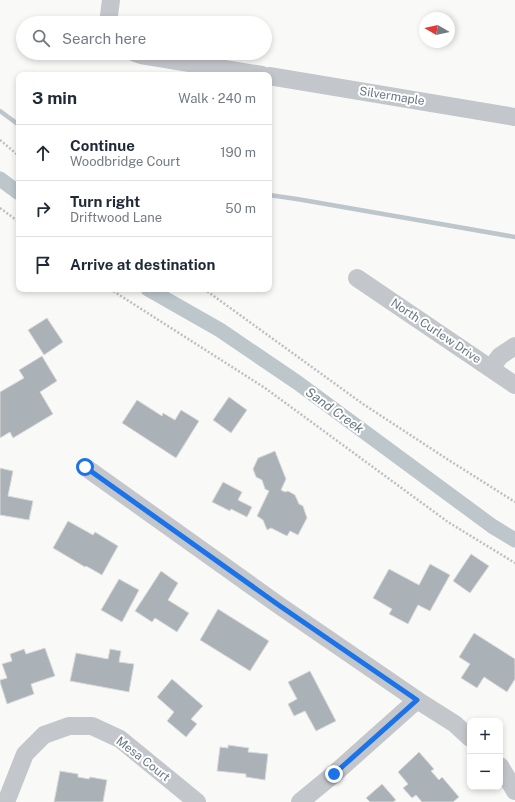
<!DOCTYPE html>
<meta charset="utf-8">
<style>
:root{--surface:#fff;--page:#f2f2f3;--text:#1f2937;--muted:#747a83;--line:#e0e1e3}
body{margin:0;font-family:"Public Sans",sans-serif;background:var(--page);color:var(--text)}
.controls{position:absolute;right:12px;bottom:12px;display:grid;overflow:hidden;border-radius:8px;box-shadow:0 2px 6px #0003}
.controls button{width:36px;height:36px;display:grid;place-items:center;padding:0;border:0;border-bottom:1px solid var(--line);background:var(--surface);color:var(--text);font:20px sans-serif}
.compass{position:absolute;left:419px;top:12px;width:36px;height:36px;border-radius:50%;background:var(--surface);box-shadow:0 2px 6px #0003;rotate:279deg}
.stop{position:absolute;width:12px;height:12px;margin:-9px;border:3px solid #1a73e8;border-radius:50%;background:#fff}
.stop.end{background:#1a73e8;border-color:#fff;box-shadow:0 1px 4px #0008}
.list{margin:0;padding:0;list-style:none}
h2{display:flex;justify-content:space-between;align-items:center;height:52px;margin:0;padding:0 16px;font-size:17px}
h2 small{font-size:13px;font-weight:400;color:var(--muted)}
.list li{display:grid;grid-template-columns:26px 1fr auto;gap:12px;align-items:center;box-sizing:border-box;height:56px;padding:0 16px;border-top:1px solid var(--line)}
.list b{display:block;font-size:15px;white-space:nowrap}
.list p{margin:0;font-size:13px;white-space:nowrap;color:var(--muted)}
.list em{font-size:13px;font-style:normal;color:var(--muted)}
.icon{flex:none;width:22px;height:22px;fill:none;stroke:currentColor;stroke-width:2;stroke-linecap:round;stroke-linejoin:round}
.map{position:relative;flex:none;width:515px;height:802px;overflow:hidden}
.search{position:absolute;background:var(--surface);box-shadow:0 2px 6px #0003;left:16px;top:16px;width:256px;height:44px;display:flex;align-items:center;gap:10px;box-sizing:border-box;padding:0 14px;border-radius:22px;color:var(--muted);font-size:15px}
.panel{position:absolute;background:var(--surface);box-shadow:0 2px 6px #0003;left:16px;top:72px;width:256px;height:220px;border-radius:8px}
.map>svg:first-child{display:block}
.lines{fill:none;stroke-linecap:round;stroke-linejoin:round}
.stream{stroke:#bdc6cb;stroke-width:4.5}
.canal{stroke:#bdc6cb;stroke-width:15}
.building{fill:#aab1b7;stroke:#dbdbd9}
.path{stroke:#bdbfc2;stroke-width:2.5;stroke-dasharray:2 2;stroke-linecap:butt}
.minor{stroke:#c3c6ca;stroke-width:18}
.route{stroke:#1a73e8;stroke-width:5}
.labels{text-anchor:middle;stroke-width:4;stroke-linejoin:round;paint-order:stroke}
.street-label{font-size:12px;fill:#6a7886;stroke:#fff}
.water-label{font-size:13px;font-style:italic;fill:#667881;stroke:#fff}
</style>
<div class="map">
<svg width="515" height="802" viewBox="0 0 515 802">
<rect width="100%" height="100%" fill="#f9f9f7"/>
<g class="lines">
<!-- stream -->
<g class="stream">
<path d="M 0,111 L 19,125"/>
<path d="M 269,195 L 297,199 L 515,237"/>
</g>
<!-- canal -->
<g class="canal">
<path d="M 0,179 L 19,193"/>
<path d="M 148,289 L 220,330 L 298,383 L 492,526 L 515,540"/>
</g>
</g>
<!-- building -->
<g class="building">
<path d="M 47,318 L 63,342 L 44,355 L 28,330 Z"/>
<path d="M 42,356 L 57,381 L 40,392 L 53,414 L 13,438 L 10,432 L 0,438 L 0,392 L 24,378 L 19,370 Z"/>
<path d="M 229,397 L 247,410 L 231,433 L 213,420 Z"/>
<path d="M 137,400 L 162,416 L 163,413 L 175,420 L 181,410 L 199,421 L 176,458 L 122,423 Z"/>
<path d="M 275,451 L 286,479 L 281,490 L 285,492 L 288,491 L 295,495 L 299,504 L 303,506 L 307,518 L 298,535 L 290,531 L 287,536 L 271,528 L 267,530 L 263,520 L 257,516 L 269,491 L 265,489 L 262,480 L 256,477 L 253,469 L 258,458 Z"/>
<path d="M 0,468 L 13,471 L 8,496 L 33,501 L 29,520 L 0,515 Z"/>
<path d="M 223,482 L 242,492 L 238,500 L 252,507 L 247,517 L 231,509 L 230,511 L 212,502 Z"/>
<path d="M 68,521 L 93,535 L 95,532 L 118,546 L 102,575 L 86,566 L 85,567 L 53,548 Z"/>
<path d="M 471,554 L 489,566 L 470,593 L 453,581 Z"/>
<path d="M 430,564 L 450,575 L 430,611 L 418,605 L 408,624 L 389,614 L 392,609 L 373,598 L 389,569 L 419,585 Z"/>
<path d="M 161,571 L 178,583 L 168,600 L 189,613 L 177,632 L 155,618 L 152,622 L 135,611 Z"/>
<path d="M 119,579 L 139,590 L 122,622 L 101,610 Z"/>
<path d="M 218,609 L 269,641 L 250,671 L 200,640 Z"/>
<path d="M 474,633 L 515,659 L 515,679 L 507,692 L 484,677 L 477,688 L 461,678 L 470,664 L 459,657 Z"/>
<path d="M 45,648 L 55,676 L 31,684 L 34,694 L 7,704 L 0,682 L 0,680 L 7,678 L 2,664 L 12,661 L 10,654 L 24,649 L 26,654 Z"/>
<path d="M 110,649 L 121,651 L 119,662 L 134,664 L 129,692 L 70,681 L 76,653 L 108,659 Z"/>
<path d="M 310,671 L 336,721 L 316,731 L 305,711 L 294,716 L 288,704 L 297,699 L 288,682 Z"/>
<path d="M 172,679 L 203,706 L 191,719 L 197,724 L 186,737 L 167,721 L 174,712 L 157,697 Z"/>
<path d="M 228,745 L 249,748 L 248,752 L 268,754 L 265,780 L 246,777 L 246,774 L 217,771 L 220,747 L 228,748 Z"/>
<path d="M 419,752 L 434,769 L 431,771 L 439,780 L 442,777 L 459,797 L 453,802 L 422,802 L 416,795 L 412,798 L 403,788 L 408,784 L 398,772 Z"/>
<path d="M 60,771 L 78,774 L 78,777 L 89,779 L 90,777 L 107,780 L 103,802 L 54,802 Z"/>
<path d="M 382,784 L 396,800 L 393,802 L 370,802 L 366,798 Z"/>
</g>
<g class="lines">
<!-- path -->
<g class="path">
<path d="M 0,140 L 19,156"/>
<path d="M 0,208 L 19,222"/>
<path d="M 110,289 L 265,388 L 448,522 L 515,563"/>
<path d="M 204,289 L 363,404 L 447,459 L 515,502"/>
</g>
<!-- minor -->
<g class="minor">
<path d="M 108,23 L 111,0"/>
<path d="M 135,53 L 141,55 L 262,75"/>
<path d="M 269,76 L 515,117"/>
<path d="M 357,278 L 515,385"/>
<path d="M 491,368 L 500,356 L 515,346"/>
<path d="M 85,467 L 280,606 L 417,700 L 455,724 L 470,738"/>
<path d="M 500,766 L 515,791"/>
<path d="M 6,802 L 25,754 L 44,735 L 69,726 L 92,726 L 120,739 L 197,802"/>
<path d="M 300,802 L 334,774 L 417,700"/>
</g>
</g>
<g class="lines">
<!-- route -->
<path class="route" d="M 85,467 L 280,606 L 417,700 L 334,774"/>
</g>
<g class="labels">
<!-- street labels -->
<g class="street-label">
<text transform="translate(392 96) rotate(9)" y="4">Silvermaple</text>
<text transform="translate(436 331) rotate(34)" y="4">North Curlew Drive</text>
<text transform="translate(143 759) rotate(38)" y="4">Mesa Court</text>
</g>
<!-- water labels -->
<g class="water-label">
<text transform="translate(335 410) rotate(36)" y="5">Sand Creek</text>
</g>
</g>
</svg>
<div class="controls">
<button>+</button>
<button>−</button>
</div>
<svg class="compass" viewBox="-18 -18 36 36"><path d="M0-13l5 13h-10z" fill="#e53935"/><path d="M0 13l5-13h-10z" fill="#747a83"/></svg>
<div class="stop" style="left:85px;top:467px"></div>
<div class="stop end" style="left:334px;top:774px"></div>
<div class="search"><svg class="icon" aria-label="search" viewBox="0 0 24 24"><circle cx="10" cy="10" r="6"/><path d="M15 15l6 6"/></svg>Search here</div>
<section class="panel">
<h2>3 min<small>Walk · 240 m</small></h2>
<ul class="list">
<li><svg class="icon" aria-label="ahead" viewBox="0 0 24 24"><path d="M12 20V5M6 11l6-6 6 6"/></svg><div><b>Continue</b><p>Woodbridge Court</p></div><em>190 m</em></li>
<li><svg class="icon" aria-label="right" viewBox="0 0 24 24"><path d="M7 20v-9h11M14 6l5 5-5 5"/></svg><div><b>Turn right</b><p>Driftwood Lane</p></div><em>50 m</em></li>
<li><svg class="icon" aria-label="arrive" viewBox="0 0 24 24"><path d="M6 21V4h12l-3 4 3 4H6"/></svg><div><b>Arrive at destination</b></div></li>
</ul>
</section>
</div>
